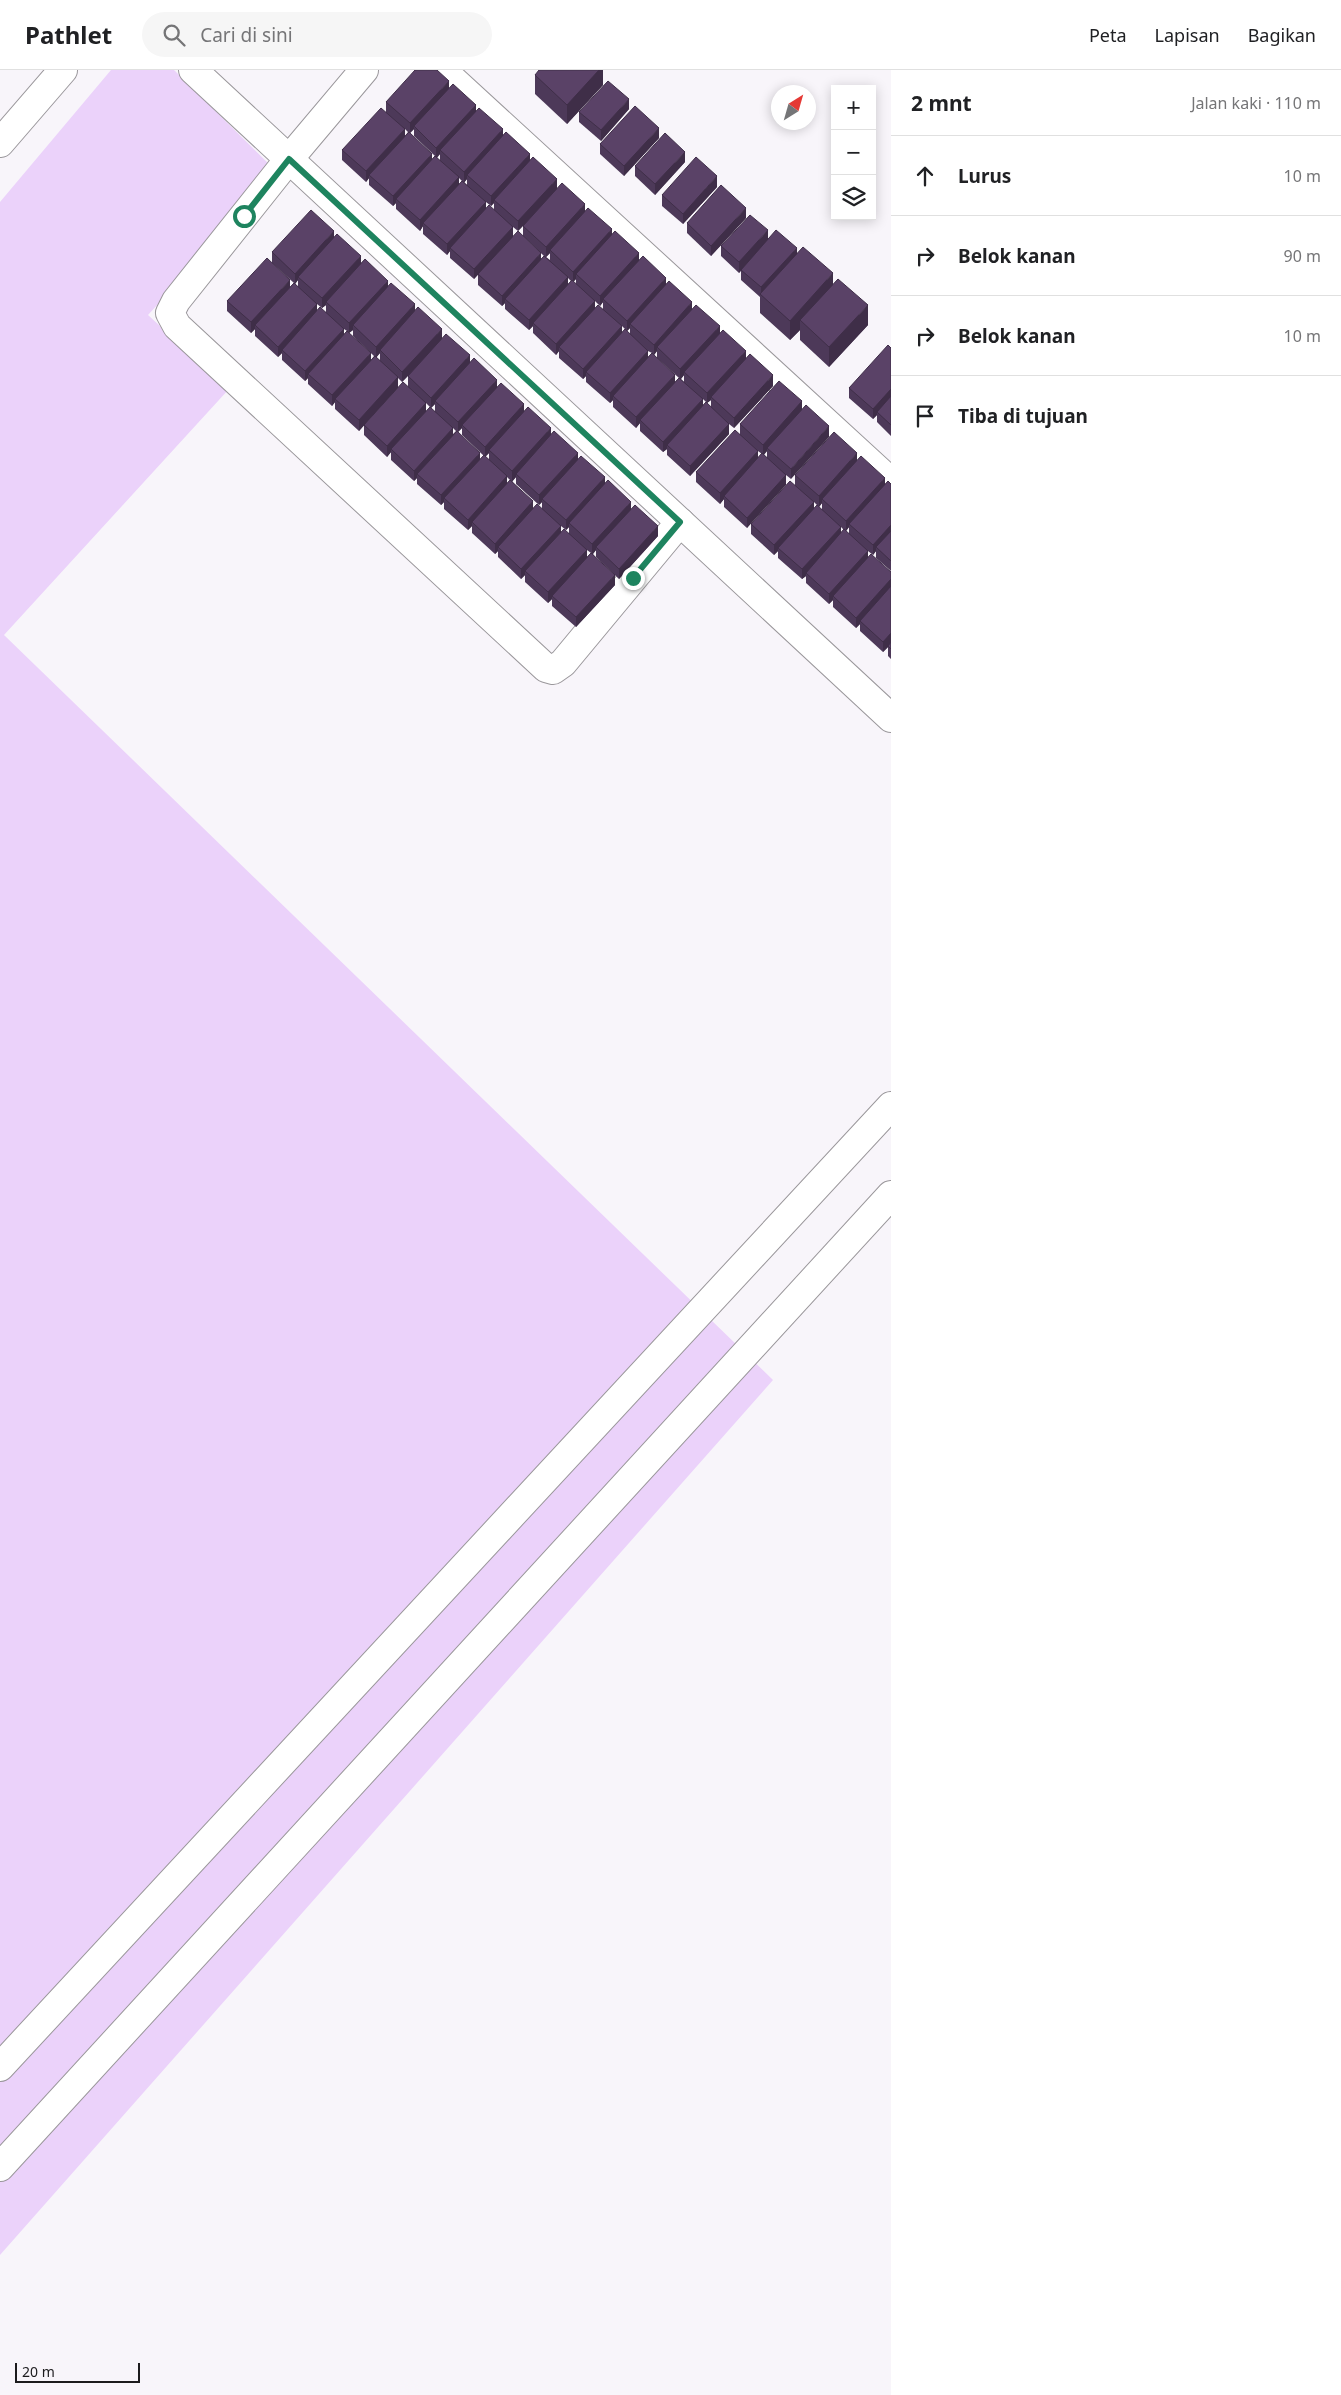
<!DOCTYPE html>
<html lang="id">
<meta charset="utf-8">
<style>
:root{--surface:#fff;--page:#f6f6f6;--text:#202124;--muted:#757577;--line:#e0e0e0}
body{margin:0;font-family:"Noto Sans",sans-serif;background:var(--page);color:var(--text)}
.controls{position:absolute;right:15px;top:15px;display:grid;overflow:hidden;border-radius:0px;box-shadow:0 2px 12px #0003}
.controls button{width:45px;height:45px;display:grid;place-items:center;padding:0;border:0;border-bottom:1px solid var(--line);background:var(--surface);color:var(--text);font:25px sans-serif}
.compass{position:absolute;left:771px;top:15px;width:45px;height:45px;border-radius:50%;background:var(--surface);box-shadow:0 2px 12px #0003;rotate:37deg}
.scale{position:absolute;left:15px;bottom:12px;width:125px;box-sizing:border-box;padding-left:5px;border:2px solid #1c1b1d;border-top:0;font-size:14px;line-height:18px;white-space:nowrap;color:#1c1b1d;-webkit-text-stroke:4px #f8f5fa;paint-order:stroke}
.stop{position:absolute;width:15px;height:15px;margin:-11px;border:4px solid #1e845f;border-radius:50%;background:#fff}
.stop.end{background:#1e845f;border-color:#fff;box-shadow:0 1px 5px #0008}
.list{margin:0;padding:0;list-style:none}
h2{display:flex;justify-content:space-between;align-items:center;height:65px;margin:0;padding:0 20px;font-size:21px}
h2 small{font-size:16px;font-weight:400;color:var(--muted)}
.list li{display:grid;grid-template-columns:32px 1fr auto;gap:15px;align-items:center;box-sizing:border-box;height:80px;padding:0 20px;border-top:1px solid var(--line)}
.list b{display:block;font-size:19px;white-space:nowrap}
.list em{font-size:16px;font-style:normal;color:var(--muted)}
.icon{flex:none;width:28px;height:28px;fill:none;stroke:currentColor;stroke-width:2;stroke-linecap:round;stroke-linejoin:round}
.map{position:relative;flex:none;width:891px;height:2325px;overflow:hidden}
header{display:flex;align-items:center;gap:30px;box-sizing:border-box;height:70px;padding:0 25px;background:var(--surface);border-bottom:1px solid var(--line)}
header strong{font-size:24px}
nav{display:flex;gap:28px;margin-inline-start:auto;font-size:18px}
.search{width:350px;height:45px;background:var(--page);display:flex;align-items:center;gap:12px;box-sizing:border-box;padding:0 18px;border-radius:28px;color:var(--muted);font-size:19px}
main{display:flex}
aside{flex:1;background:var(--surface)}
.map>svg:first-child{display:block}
.green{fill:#ebd2fa}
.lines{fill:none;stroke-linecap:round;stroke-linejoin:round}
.minor-casing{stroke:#9a979b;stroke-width:30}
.minor{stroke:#fff;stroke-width:28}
.wall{fill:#4d3959;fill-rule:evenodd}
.shaded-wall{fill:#3f2e48}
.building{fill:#5a4267;stroke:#3f2e48}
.route{stroke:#1e845f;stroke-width:6}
</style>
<header>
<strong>Pathlet</strong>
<div class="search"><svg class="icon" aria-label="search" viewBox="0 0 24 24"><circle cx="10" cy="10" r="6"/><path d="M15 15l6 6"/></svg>Cari di sini</div>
<nav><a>Peta</a><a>Lapisan</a><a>Bagikan</a></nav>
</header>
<main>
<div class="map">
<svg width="891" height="2325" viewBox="0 0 891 2325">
<rect width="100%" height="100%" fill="#f8f5fa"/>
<!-- green -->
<path class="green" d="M 111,0 L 174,0 L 278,103 L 148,245 L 229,319 L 4,565 L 773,1310 L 0,2185 L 0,132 Z"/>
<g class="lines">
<defs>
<g id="minor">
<path d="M 193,0 L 891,648"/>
<path d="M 364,0 L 289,89 L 176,231 L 170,243 L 177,256 L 546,598 L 553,600 L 563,593 L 680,452"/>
<path d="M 442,0 L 891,412"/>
<path d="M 0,73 L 63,0"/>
<path d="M 0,1997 L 891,1036"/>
<path d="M 0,2097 L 891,1125"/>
</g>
</defs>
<!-- minor casing -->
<use href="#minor" class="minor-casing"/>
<!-- minor -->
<use href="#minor" class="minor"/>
</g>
<!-- wall -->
<g class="wall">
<path d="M 603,0 L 603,15 L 567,54 L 535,24 L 535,5 Z"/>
<path d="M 449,18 L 503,65 L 530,91 L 557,119 L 585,141 L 612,165 L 639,190 L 746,288 L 773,316 L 734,358 L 729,354 L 729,364 L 690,406 L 667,385 L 667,379 L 663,382 L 640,361 L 640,353 L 636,358 L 613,337 L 613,330 L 610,333 L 586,312 L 586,306 L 583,309 L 559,288 L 559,281 L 556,285 L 533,263 L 533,256 L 529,260 L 505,239 L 505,233 L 502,236 L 478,215 L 478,204 L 508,172 L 474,209 L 450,188 L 450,181 L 447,185 L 423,164 L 423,156 L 420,161 L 396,139 L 396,133 L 393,136 L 369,115 L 369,108 L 366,112 L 342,90 L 342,80 L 386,42 L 386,32 ZM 405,59 L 408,62 L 405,66 ZM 414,59 L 414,66 L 435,86 L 432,90 L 410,63 ZM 440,84 L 440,91 L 437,88 ZM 459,108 L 462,111 L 459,115 ZM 467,109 L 467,115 L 464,112 ZM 486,132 L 491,136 L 494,133 L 494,140 L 486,139 ZM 523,156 L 523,166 L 544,186 L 541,189 L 513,167 L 513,157 L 518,161 ZM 550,183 L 550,190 L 546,187 ZM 568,208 L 571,211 L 568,214 ZM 576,209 L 576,215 L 573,212 ZM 595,231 L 600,236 L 603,232 L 603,239 L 595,239 ZM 622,256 L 627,261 L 630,258 L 630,264 L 622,262 ZM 648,281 L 652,283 L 648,287 ZM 657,281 L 657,288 L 679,308 L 675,312 L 654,285 ZM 684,305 L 684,312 L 681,309 ZM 703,329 L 707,333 L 711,330 L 711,337 L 703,335 Z"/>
<path d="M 629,39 L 601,71 L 579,52 L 579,42 Z"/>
<path d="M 659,68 L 624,106 L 600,84 L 600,74 Z"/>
<path d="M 685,92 L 655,125 L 635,106 L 635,96 Z"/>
<path d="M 717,117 L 683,154 L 662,136 L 662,125 Z"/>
<path d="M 746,148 L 711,186 L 687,163 L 687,153 Z"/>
<path d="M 334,168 L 415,241 L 442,269 L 470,292 L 605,414 L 658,466 L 619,509 L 596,487 L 596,480 L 593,484 L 615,515 L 576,557 L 552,536 L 552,529 L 548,533 L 525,512 L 525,505 L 521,509 L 498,487 L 498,481 L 495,484 L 472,463 L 472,456 L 468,460 L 444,439 L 444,432 L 441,435 L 417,414 L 417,408 L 414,411 L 391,390 L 391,382 L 387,387 L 364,365 L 364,355 L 359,361 L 335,339 L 335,332 L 332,336 L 308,314 L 308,308 L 305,311 L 282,290 L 282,283 L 278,287 L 255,266 L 255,259 L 251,263 L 227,241 L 227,231 L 290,217 L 294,213 L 272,193 L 272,182 ZM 298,210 L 298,217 L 295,214 ZM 317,234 L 322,238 L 326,235 L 326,242 L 317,241 ZM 344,259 L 347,261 L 344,265 ZM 353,260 L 353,266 L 374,286 L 371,290 L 349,263 ZM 380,283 L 380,291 L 376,287 ZM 408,306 L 408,317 L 364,355 L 398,308 L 402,312 ZM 426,333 L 431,338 L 435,334 L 435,341 L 426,341 ZM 453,358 L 456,361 L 453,364 ZM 462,358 L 462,365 L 484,386 L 480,390 L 458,362 ZM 489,383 L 489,390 L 485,387 ZM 507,407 L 510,410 L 507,414 ZM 516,407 L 516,414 L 539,435 L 542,432 L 542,439 L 533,438 L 512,411 ZM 561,456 L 566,460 L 569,457 L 569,463 L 561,463 ZM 587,480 L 591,483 L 587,487 Z"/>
<path d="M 768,169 L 797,183 L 833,215 L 868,255 L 829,297 L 800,270 L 800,260 L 790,270 L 760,243 L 760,227 L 741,210 L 741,201 L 739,203 L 721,186 L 721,176 Z"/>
<path d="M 891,278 L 891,366 L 877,352 L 877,345 L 873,349 L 849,328 L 849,318 Z"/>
<path d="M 802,331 L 791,409 L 786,405 L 747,458 L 724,437 L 724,429 L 720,434 L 696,412 L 696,402 L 740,364 L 740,354 ZM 758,381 L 762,384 L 758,388 ZM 767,381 L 767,388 L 764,385 Z"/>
<path d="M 857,391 L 885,414 L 891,414 L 891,501 L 876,488 L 876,481 L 873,485 L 868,481 L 868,487 L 891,502 L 891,589 L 888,586 L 888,577 L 883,582 L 860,561 L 860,554 L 856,558 L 833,537 L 833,530 L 829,534 L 806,513 L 806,506 L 802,509 L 778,488 L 778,481 L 774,485 L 751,464 L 751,454 L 795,415 L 795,405 ZM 814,432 L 819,437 L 822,433 L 822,439 L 814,439 ZM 841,457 L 844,460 L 841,463 ZM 849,457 L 849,464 L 846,461 Z"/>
</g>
<!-- shaded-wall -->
<g class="shaded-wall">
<path d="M 599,0 L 603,0 L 603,15 L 567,54 L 567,35 Z"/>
<path d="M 449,11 L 449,21 L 414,56 L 414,59 L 410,63 L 410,53 Z"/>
<path d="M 629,29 L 629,39 L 601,71 L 601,60 Z"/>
<path d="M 476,35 L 476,45 L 440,80 L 440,84 L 436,88 L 436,78 Z"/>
<path d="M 659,58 L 659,68 L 624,106 L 624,96 Z"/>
<path d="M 405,59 L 405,69 L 369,105 L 369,108 L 366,112 L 366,101 Z"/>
<path d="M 503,59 L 503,70 L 467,105 L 467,109 L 464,113 L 464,102 Z"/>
<path d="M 685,82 L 685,92 L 655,125 L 655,114 Z"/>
<path d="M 432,84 L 432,94 L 396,129 L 396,133 L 393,136 L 393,126 Z"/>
<path d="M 530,84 L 530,94 L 494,130 L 494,133 L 491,136 L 491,126 Z"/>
<path d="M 717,106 L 717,117 L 683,154 L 683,144 Z"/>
<path d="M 459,107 L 459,118 L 423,153 L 423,156 L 420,161 L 420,150 Z"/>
<path d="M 557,109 L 557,119 L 518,161 L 518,151 Z"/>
<path d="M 486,132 L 486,142 L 450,178 L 450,181 L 447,185 L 447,174 Z"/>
<path d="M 585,134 L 585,144 L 550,180 L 550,183 L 546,187 L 546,177 Z"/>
<path d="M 746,138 L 746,148 L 711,186 L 711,176 Z"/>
<path d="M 513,157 L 513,167 L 474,209 L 474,199 Z"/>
<path d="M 612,159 L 612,169 L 576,204 L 576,209 L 573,212 L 573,202 Z"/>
<path d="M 768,160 L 768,171 L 741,200 L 739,203 L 739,192 Z"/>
<path d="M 334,161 L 334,171 L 298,207 L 298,210 L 295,214 L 295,204 Z"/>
<path d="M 797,178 L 797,188 L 761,225 L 761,217 Z"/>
<path d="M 541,183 L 541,193 L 505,229 L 505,233 L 502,236 L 502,226 Z"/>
<path d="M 639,183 L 639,194 L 603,229 L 603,232 L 600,236 L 600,226 Z"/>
<path d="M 361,186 L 361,196 L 326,232 L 326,235 L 322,238 L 322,228 Z"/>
<path d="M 833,203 L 833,223 L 800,250 L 800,260 L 790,270 L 790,251 Z"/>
<path d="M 568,207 L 568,217 L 533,253 L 533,256 L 529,260 L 529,250 Z"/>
<path d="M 666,208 L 666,218 L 630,254 L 630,258 L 627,261 L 627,251 Z"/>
<path d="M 290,210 L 290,220 L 255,255 L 255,259 L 251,263 L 251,252 Z"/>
<path d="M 388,211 L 388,221 L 353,255 L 353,260 L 349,263 L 349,253 Z"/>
<path d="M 595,231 L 595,242 L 559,277 L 559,281 L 556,285 L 556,274 Z"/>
<path d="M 692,232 L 692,242 L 657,277 L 657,281 L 654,285 L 654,275 Z"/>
<path d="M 317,234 L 317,244 L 282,280 L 282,283 L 278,287 L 278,277 Z"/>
<path d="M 415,234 L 415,245 L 380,280 L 380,283 L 376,288 L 376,277 Z"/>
<path d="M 868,235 L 868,255 L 829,297 L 829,277 Z"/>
<path d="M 622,256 L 622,266 L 586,302 L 586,306 L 583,309 L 583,299 Z"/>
<path d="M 720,256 L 720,267 L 684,302 L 684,305 L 680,310 L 680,299 Z"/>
<path d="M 344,259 L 344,269 L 308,304 L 308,308 L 305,311 L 305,301 Z"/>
<path d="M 442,259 L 442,269 L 402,312 L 402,302 Z"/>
<path d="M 648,281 L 648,291 L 613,326 L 613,330 L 610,333 L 610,323 Z"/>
<path d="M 746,281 L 746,291 L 711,327 L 711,330 L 707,333 L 707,323 Z"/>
<path d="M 371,283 L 371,293 L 335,329 L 335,332 L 332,336 L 332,325 Z"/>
<path d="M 470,285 L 470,296 L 435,331 L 435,334 L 431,338 L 431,328 Z"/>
<path d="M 675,305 L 675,315 L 640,350 L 640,353 L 636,358 L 636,347 Z"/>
<path d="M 773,305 L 773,316 L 734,358 L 734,348 Z"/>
<path d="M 398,307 L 398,318 L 359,361 L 359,350 Z"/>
<path d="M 497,310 L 497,320 L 462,355 L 462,358 L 458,362 L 458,352 Z"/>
<path d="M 891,319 L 891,329 L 877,342 L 877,345 L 873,349 L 873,339 Z"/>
<path d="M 703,329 L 703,339 L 667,375 L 667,379 L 663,382 L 663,372 Z"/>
<path d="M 802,331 L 802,342 L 767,378 L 767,381 L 763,385 L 763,375 Z"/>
<path d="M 426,333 L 426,344 L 391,379 L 391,382 L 387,387 L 387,376 Z"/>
<path d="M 524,334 L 524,344 L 489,380 L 489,383 L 485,387 L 485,377 Z"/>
<path d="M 729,354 L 729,364 L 690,406 L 690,396 Z"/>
<path d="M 829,356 L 829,367 L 791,409 L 791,399 Z"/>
<path d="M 453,358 L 453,368 L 417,404 L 417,408 L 414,411 L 414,401 Z"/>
<path d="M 551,358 L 551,369 L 516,404 L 516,407 L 512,412 L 512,401 Z"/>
<path d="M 758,381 L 758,391 L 724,426 L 724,429 L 720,434 L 720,423 Z"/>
<path d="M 480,383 L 480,393 L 444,428 L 444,432 L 441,435 L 441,425 Z"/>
<path d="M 578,383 L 578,393 L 542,429 L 542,432 L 539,435 L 539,425 Z"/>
<path d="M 857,383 L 857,394 L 822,429 L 822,433 L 819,437 L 819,426 Z"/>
<path d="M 786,405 L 786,415 L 747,458 L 747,448 Z"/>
<path d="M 507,406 L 507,417 L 472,452 L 472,456 L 468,460 L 468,450 Z"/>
<path d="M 605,407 L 605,418 L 569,453 L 569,457 L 566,460 L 566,450 Z"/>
<path d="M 885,408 L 885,418 L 849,454 L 849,457 L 846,461 L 846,451 Z"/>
<path d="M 533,431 L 533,442 L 498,477 L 498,481 L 495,484 L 495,474 Z"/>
<path d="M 631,432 L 631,442 L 596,477 L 596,480 L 592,485 L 592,474 Z"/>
<path d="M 814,432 L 814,442 L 778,478 L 778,481 L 774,485 L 774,475 Z"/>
<path d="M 891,455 L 891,465 L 876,477 L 876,481 L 873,485 L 873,475 Z"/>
<path d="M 561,456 L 561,466 L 525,501 L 525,505 L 521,509 L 521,499 Z"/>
<path d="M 658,456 L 658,466 L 619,509 L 619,499 Z"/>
<path d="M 841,457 L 841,467 L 806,503 L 806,506 L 802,509 L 802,499 Z"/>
<path d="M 587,480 L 587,490 L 552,526 L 552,529 L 548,533 L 548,522 Z"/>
<path d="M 868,481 L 868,491 L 833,526 L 833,530 L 829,534 L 829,524 Z"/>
<path d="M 615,505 L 615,515 L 576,557 L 576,547 Z"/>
<path d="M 891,509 L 891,519 L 860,551 L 860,554 L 856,558 L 856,548 Z"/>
<path d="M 891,563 L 891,574 L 883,582 L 883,572 Z"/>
</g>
<!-- building -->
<g class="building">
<path d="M 415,0 L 437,0 L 449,11 L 410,53 L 386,32 Z"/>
<path d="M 539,0 L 599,0 L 567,35 L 535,5 Z"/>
<path d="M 608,11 L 629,29 L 601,60 L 579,42 Z"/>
<path d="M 453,14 L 476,35 L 436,78 L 414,56 Z"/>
<path d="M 635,36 L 659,58 L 624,96 L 600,74 Z"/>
<path d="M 381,38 L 405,59 L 366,101 L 342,80 Z"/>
<path d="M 479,38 L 503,59 L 464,102 L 440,80 Z"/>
<path d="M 409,62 L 432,84 L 393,126 L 369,105 Z"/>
<path d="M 506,62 L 530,84 L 491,126 L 467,105 Z"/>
<path d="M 665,63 L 685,82 L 655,114 L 635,96 Z"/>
<path d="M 435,86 L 459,107 L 420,150 L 396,129 Z"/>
<path d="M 533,87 L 557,109 L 518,151 L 494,130 Z"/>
<path d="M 696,87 L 717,106 L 683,144 L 662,125 Z"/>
<path d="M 462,111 L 486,132 L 447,174 L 423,153 Z"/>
<path d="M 562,113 L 585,134 L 546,177 L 523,156 Z"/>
<path d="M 721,115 L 746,138 L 711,176 L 687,153 Z"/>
<path d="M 489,135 L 513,157 L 474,199 L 450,178 Z"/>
<path d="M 588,138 L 612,159 L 573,202 L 550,180 Z"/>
<path d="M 311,140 L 334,161 L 295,204 L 272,182 Z"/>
<path d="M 750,145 L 768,160 L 739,192 L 721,176 Z"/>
<path d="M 776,160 L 797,178 L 761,217 L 741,200 Z"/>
<path d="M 518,161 L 541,183 L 502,226 L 478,204 Z"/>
<path d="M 615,161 L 639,183 L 600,226 L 576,204 Z"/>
<path d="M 337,164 L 361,186 L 322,228 L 298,207 Z"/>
<path d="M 803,177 L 833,203 L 790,251 L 760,224 Z"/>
<path d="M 544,186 L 568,207 L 529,250 L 505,229 Z"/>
<path d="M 643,186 L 666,208 L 627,251 L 603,229 Z"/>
<path d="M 267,188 L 290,210 L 251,252 L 227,231 Z"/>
<path d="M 365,189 L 388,211 L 349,253 L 326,232 Z"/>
<path d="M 838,209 L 868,235 L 829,277 L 800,250 Z"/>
<path d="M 572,210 L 595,231 L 556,274 L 533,253 Z"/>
<path d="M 669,211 L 692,232 L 654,275 L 630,254 Z"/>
<path d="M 294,213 L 317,234 L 278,277 L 255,255 Z"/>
<path d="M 391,213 L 415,234 L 376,277 L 353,255 Z"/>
<path d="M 598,235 L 622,256 L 583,299 L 559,277 Z"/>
<path d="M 696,235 L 720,256 L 680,299 L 657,277 Z"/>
<path d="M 320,237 L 344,259 L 305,301 L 282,280 Z"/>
<path d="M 418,237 L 442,259 L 402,302 L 380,280 Z"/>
<path d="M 625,259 L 648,281 L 610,323 L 586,302 Z"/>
<path d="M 723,260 L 746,281 L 707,323 L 684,302 Z"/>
<path d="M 347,261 L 371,283 L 332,325 L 308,304 Z"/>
<path d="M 446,264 L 470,285 L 431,328 L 408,306 Z"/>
<path d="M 888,275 L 891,278 L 891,319 L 873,339 L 849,318 Z"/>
<path d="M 652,283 L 675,305 L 636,347 L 613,326 Z"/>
<path d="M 750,284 L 773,305 L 734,348 L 711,327 Z"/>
<path d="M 375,286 L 398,307 L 359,350 L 335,329 Z"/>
<path d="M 474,288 L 497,310 L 458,352 L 435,331 Z"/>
<path d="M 679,308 L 703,329 L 663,372 L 640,350 Z"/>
<path d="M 779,311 L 802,331 L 763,375 L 740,354 Z"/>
<path d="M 403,312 L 426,333 L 387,376 L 364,355 Z"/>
<path d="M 501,313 L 524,334 L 485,377 L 462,355 Z"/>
<path d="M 891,326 L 891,355 L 877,342 Z"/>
<path d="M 706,332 L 729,354 L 690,396 L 667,375 Z"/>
<path d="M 806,335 L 829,356 L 791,399 L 767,378 Z"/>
<path d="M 430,337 L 453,358 L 414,401 L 391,379 Z"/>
<path d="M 528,337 L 551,358 L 512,401 L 489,380 Z"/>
<path d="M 735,360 L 758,381 L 720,423 L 696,402 Z"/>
<path d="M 457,361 L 480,383 L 441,425 L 417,404 Z"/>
<path d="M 554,361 L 578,383 L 539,425 L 516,404 Z"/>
<path d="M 834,362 L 857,383 L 819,426 L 795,405 Z"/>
<path d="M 762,383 L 786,405 L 747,448 L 724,426 Z"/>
<path d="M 484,385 L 507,406 L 468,450 L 444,428 Z"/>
<path d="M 581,386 L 605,407 L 566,450 L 542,429 Z"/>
<path d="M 861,386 L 885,408 L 846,451 L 822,429 Z"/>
<path d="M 510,410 L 533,431 L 495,474 L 472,452 Z"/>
<path d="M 608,410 L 631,432 L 592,474 L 569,453 Z"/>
<path d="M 790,411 L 814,432 L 774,475 L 751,454 Z"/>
<path d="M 888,411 L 891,414 L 891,455 L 873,475 L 849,454 Z"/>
<path d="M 537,434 L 561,456 L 521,499 L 498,477 Z"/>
<path d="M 635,435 L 658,456 L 619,499 L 596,477 Z"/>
<path d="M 817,435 L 841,457 L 802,499 L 778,478 Z"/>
<path d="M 564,459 L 587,480 L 548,522 L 525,501 Z"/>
<path d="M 844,459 L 868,481 L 829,524 L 806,503 Z"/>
<path d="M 891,461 L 891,491 L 876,477 Z"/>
<path d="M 591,483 L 615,505 L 576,547 L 552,526 Z"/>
<path d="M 871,484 L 891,502 L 891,509 L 856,548 L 833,526 Z"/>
<path d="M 891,516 L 891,563 L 883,572 L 860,551 Z"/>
<path d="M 891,572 L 891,579 L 888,576 Z"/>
</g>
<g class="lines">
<!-- route -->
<path class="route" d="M 244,146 L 289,89 L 651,425 L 680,452 L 633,508"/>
</g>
</svg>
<div class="controls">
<button>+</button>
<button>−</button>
<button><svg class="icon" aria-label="layers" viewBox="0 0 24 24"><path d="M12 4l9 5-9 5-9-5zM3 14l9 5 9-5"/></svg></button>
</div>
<svg class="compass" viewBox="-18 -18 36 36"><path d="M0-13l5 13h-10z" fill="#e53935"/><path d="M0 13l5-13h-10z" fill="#757577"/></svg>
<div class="scale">20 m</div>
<div class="stop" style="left:244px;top:146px"></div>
<div class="stop end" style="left:633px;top:508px"></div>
</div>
<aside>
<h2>2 mnt<small>Jalan kaki · 110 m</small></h2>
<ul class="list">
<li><svg class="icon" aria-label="ahead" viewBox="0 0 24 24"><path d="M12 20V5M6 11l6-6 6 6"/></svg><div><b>Lurus</b></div><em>10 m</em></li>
<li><svg class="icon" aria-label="right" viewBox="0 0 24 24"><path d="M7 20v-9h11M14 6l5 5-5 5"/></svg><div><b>Belok kanan</b></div><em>90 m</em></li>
<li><svg class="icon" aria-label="right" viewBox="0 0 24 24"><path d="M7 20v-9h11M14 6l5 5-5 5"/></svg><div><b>Belok kanan</b></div><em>10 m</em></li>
<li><svg class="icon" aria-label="arrive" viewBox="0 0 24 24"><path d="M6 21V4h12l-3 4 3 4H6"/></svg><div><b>Tiba di tujuan</b></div></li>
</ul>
</aside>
</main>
